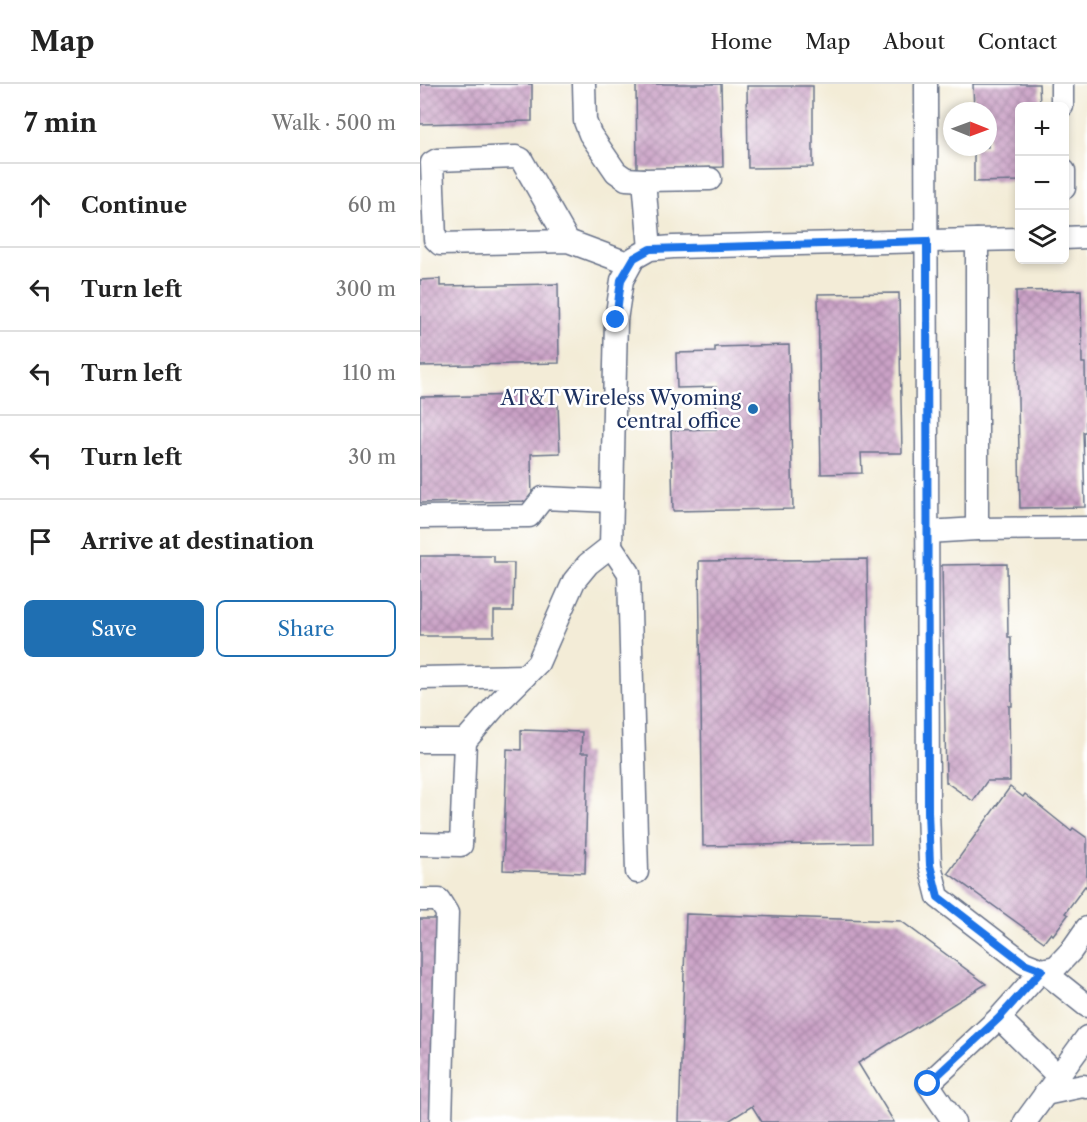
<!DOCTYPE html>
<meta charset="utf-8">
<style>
:root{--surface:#fff;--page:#f6f6f6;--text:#222;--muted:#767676;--line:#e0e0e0;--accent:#1f6fb2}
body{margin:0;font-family:"Libre Caslon Text",serif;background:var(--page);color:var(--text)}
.controls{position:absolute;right:18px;top:18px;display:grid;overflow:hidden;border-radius:9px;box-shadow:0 3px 9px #0003}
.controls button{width:54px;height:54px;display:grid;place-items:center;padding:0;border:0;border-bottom:2px solid var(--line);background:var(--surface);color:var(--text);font:30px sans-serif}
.compass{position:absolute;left:523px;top:18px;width:54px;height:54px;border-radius:50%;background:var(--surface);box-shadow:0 3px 9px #0003;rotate:91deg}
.stop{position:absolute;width:18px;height:18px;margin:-14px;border:4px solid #1a73e8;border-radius:50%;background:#fff}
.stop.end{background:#1a73e8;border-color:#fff;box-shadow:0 2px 6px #0008}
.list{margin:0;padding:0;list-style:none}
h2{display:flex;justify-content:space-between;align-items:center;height:78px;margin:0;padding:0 24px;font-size:26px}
h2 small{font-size:20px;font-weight:400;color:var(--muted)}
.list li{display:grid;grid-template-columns:39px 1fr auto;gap:18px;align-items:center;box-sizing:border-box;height:84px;padding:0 24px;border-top:2px solid var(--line)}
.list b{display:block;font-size:22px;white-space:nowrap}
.list em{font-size:20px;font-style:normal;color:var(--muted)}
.actions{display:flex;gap:12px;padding:18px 24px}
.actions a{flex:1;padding:14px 0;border:2px solid var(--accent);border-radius:9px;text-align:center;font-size:21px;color:var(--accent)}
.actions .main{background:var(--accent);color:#fff}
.icon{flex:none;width:33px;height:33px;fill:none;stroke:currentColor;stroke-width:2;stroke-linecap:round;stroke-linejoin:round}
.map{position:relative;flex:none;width:667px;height:1038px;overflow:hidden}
header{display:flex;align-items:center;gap:36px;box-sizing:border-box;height:84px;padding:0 30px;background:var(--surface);border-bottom:2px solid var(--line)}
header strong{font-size:28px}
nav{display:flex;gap:33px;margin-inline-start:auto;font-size:21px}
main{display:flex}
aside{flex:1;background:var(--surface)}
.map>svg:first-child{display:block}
.building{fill:url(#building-cross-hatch)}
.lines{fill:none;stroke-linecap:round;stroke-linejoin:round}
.minor-casing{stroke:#677188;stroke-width:25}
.minor{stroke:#fff;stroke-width:22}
.route{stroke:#1a73e8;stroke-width:8}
.poi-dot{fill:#1f6fb2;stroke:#fff;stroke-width:2}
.labels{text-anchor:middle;stroke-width:5;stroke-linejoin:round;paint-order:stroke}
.poi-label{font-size:20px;fill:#1b2f5e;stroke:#fff;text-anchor:end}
</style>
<header>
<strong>Map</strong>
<nav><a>Home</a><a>Map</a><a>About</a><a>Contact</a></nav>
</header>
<main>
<aside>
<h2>7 min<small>Walk · 500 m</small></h2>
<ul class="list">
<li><svg class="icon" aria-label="ahead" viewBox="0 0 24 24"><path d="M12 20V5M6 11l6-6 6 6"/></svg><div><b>Continue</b></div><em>60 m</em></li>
<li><svg class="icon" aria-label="left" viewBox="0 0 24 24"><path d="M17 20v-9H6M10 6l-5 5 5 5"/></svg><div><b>Turn left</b></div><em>300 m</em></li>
<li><svg class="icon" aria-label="left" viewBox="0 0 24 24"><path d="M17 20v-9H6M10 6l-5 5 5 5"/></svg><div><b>Turn left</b></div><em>110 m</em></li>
<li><svg class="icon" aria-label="left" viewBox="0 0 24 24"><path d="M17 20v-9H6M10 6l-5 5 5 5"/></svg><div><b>Turn left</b></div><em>30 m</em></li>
<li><svg class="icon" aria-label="arrive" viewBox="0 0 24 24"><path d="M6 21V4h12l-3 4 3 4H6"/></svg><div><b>Arrive at destination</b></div></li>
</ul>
<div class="actions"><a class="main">Save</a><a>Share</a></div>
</aside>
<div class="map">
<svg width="667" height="1038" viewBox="0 0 667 1038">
<defs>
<pattern id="building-cross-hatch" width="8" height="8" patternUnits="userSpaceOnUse" patternTransform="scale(1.5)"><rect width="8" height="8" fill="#cba2c6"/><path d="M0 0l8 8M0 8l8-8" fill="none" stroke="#a484a4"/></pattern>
</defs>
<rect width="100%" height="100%" fill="#fff"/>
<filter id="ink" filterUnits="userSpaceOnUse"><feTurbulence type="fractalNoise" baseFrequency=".0167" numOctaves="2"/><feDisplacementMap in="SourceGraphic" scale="12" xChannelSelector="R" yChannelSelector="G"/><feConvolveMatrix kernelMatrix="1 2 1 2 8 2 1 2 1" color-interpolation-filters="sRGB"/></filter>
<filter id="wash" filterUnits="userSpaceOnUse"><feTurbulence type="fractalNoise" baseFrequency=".008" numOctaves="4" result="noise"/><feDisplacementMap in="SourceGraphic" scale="24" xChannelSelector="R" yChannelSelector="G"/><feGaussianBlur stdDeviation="1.35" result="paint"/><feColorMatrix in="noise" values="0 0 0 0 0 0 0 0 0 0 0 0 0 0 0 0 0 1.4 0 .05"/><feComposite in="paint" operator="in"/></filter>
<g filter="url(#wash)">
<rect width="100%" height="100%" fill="#f3ecd7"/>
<g id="blocks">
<!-- building -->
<g class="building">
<path d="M 0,0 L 112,0 L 112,37 L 0,40 Z"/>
<path d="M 216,0 L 301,0 L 303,83 L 217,85 Z"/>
<path d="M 553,0 L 619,0 L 620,22 L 600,22 L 600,97 L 554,98 L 554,63 L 568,63 L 568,27 L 554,27 Z"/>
<path d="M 327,2 L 393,2 L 393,83 L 328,84 Z"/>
<path d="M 20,195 L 20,202 L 138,200 L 139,279 L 0,282 L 0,196 Z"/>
<path d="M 661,206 L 662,279 L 665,279 L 666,348 L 663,348 L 665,423 L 600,424 L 596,207 Z"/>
<path d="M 479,209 L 482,369 L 441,369 L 442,389 L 401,390 L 398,210 Z"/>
<path d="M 369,261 L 373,425 L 253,427 L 251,346 L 297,345 L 296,303 L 257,304 L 256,269 L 295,268 L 295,263 Z"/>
<path d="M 109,311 L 109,321 L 138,321 L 140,369 L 111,370 L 112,417 L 0,419 L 0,313 Z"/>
<path d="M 0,472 L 74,472 L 74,479 L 94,479 L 93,527 L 74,527 L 74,552 L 0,552 Z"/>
<path d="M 447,475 L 451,759 L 283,762 L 279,477 Z"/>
<path d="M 587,480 L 588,553 L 591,553 L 592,622 L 589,622 L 590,697 L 567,697 L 553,717 L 526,698 L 522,481 Z"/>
<path d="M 101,646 L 162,648 L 161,669 L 168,669 L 165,789 L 83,786 L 87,665 L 101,666 Z"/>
<path d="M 590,703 L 603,713 L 605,710 L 651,747 L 653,744 L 667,754 L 667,804 L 665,802 L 645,829 L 648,831 L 633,851 L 631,849 L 624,858 L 528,789 Z"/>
<path d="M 266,830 L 481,837 L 566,900 L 438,979 L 474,1038 L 342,1038 L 332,1022 L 307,1038 L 259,1038 Z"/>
<path d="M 0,835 L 21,835 L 15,1038 L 0,1038 Z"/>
</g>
</g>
</g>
<g filter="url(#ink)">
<use href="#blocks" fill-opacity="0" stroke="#677188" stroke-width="1.5"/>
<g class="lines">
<defs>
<g id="minor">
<path d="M 164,0 L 165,37 L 170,50 L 196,88 L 206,95 L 224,96 L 230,165"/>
<path d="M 506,0 L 508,727 L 510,781 L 518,813 L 604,879 L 622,886 L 636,883 L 651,867 L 667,844"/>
<path d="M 642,0 L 642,22"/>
<path d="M 644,87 L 644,104"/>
<path d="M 224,96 L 290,95"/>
<path d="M 644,154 L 667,153"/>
<path d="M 557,156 L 557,445 L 667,444"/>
<path d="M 148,157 L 101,75 L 96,73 L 17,76 L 12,79 L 15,155 L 20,160 L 148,157 L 210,180"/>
<path d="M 0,433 L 109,432 L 123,414 L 192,417"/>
<path d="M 507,448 L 557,445"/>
<path d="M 191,462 L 196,236 L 202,196 L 214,174 L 230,165 L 253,163 L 600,155"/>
<path d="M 191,462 L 209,489 L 217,788"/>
<path d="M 0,594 L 105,592"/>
<path d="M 0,657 L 45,657 L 79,618 L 118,579 L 154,497 L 168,480 L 191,462"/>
<path d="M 0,760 L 41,761 L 45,657"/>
<path d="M 0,816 L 19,816 L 27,829 L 21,1038"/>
<path d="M 579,934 L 622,886 L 667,922"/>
<path d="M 625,1010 L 663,1002 L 667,1003"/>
<path d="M 534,1038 L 508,1000 L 579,934 L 638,992"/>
<path d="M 605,1038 L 667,953"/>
</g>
</defs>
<!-- minor casing -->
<use href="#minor" class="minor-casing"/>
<!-- minor -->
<use href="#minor" class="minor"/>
</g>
</g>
<g class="lines" filter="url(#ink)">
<!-- route -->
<path class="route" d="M 196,236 L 201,196 L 214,174 L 230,165 L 507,157 L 508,727 L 510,781 L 518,813 L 604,879 L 622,886 L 579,934 L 508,1000"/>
</g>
<!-- markers -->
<circle class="poi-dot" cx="333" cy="325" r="6"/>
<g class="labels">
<!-- poi labels -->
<g class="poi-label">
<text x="321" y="321">AT&amp;T Wireless Wyoming<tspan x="321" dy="23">central office</tspan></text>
</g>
</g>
</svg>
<div class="controls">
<button>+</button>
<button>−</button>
<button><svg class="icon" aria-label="layers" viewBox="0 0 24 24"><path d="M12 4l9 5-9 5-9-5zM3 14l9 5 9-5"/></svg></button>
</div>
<svg class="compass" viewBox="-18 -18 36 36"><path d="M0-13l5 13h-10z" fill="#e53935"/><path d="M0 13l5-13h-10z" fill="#767676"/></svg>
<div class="stop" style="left:508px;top:1000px"></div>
<div class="stop end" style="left:196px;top:236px"></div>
</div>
</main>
